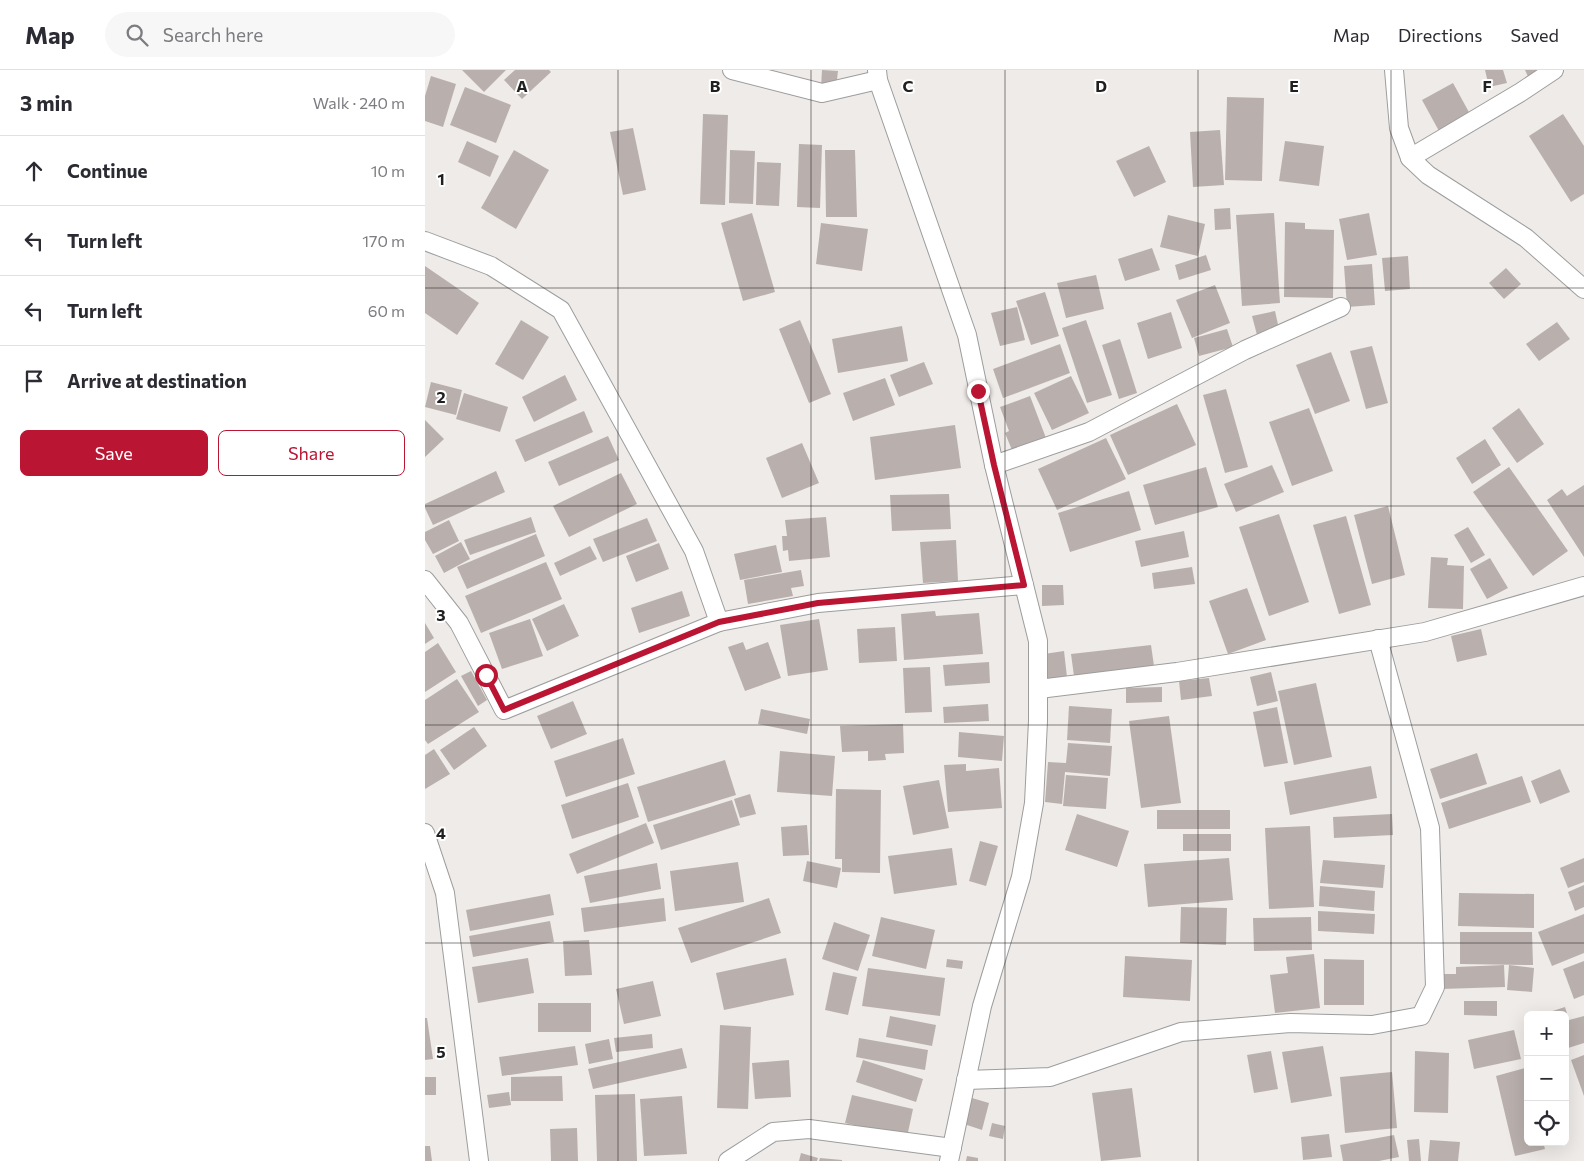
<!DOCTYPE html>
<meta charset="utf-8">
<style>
:root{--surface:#fff;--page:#f7f7f7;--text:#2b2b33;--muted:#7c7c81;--line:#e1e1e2;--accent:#ba1634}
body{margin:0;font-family:Commissioner,sans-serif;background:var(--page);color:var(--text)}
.controls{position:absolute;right:15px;bottom:15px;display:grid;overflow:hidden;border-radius:8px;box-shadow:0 5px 20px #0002}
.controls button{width:45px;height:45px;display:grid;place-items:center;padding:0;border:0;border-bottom:1px solid var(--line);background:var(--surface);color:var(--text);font:25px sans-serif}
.stop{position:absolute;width:15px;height:15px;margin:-11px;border:4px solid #ba1634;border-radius:50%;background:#fff}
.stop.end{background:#ba1634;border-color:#fff;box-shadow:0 1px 5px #0008}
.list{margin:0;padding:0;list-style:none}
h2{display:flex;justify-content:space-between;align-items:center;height:65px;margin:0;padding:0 20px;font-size:21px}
h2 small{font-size:16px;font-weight:400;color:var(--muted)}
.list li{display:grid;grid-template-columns:32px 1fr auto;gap:15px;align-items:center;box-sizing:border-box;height:70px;padding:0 20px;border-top:1px solid var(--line)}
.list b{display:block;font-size:19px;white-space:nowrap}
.list em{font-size:16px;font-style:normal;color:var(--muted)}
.actions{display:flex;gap:10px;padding:15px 20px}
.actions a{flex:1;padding:11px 0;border:1px solid var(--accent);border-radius:8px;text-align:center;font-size:18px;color:var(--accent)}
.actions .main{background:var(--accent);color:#fff}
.icon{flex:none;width:28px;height:28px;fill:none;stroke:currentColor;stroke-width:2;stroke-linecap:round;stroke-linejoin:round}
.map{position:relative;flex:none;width:1159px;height:1091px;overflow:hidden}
header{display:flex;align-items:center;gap:30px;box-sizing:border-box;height:70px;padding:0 25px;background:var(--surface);border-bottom:1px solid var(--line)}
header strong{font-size:24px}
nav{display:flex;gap:28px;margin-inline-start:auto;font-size:18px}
.search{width:350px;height:45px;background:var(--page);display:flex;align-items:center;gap:12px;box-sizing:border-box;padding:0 18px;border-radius:28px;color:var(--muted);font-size:19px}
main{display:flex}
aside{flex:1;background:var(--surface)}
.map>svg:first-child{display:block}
.building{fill:#b9b0ad}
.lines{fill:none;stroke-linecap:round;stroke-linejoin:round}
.street-casing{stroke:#9d9d9d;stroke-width:20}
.street{stroke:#fff;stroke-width:18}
.route{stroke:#ba1634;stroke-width:6}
.grid{fill:none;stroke:#202020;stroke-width:1;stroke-opacity:0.55}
.grid-label{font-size:16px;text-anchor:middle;font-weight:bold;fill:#202020;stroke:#fff;stroke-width:4;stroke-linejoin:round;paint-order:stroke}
</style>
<header>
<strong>Map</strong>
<div class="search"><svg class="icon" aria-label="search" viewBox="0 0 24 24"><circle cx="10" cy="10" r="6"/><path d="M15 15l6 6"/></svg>Search here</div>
<nav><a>Map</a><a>Directions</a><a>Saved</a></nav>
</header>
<main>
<aside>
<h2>3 min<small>Walk · 240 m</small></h2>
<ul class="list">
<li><svg class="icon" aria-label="ahead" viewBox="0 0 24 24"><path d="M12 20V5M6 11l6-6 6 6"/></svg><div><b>Continue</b></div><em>10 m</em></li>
<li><svg class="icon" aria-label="left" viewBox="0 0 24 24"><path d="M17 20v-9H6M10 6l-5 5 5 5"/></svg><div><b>Turn left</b></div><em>170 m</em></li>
<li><svg class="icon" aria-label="left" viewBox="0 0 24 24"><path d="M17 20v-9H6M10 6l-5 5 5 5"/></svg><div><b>Turn left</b></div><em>60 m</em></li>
<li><svg class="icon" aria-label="arrive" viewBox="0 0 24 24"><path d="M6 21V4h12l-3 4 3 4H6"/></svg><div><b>Arrive at destination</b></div></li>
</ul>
<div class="actions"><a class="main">Save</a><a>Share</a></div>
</aside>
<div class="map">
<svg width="1159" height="1091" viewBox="0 0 1159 1091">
<rect width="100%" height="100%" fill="#efebe8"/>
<!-- building -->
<g class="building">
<path d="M 37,0 L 81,0 L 59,22 Z"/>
<path d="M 90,0 L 124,0 L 126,2 L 97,29 L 79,10 Z"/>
<path d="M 397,0 L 413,1 L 411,18 L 396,17 Z"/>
<path d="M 1060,0 L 1078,0 L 1082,13 L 1064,17 Z"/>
<path d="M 1100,0 L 1118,0 L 1105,11 Z"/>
<path d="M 6,6 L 31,14 L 18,57 L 0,51 L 0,26 Z"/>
<path d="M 1028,13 L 1045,44 L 1014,61 L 997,30 Z"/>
<path d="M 40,17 L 86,35 L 71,73 L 25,55 Z"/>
<path d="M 802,27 L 839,28 L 837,111 L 800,110 Z"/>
<path d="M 278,44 L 303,45 L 300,135 L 275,134 Z"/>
<path d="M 1138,44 L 1159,76 L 1159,124 L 1146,132 L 1104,66 Z"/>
<path d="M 208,58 L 221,120 L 198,125 L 185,62 Z"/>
<path d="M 795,60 L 799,115 L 768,117 L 765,62 Z"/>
<path d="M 42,71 L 74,86 L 65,107 L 33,92 Z"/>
<path d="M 860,71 L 899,76 L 894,116 L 854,111 Z"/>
<path d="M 374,74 L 397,75 L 395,138 L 372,137 Z"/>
<path d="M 724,76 L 741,112 L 709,127 L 691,91 Z"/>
<path d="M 89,80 L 124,100 L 91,159 L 56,138 Z"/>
<path d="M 305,80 L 330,81 L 328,134 L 304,133 Z"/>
<path d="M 400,80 L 430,80 L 432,147 L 401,147 Z"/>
<path d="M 332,92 L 356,93 L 354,136 L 331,135 Z"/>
<path d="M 805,138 L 806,159 L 790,160 L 789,139 Z"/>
<path d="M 327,143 L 350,222 L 318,231 L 296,153 Z"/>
<path d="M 849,143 L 855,233 L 817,236 L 811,145 Z"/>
<path d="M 944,143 L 952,185 L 922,190 L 914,149 Z"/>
<path d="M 743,145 L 780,154 L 773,186 L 735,177 Z"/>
<path d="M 860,152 L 880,153 L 880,159 L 909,160 L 908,228 L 859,227 Z"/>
<path d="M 396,153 L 443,159 L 437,201 L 391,194 Z"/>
<path d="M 727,178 L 735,200 L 700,211 L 693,189 Z"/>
<path d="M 781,185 L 786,200 L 754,210 L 750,195 Z"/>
<path d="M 983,186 L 985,219 L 960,221 L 957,188 Z"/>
<path d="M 947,194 L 950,235 L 922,237 L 919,196 Z"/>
<path d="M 0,196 L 54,233 L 32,265 L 0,243 Z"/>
<path d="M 1081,198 L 1096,214 L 1079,229 L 1064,213 Z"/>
<path d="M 671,205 L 679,239 L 641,248 L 632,213 Z"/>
<path d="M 790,215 L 805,253 L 767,268 L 751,230 Z"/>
<path d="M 620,222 L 634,266 L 606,275 L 591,231 Z"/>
<path d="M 592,237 L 600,270 L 575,276 L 566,243 Z"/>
<path d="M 850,241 L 854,259 L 832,265 L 827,246 Z"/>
<path d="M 746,242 L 757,278 L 723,289 L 712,253 Z"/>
<path d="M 96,250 L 124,267 L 98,310 L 70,294 Z"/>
<path d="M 375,250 L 406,324 L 384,333 L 354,259 Z"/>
<path d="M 661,250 L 687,325 L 662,333 L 637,258 Z"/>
<path d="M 1132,252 L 1145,269 L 1114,291 L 1101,274 Z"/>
<path d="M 477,256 L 483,291 L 413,303 L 407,269 Z"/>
<path d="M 802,259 L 808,277 L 774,286 L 769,268 Z"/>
<path d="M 695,269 L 712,323 L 694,329 L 677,275 Z"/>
<path d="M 635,274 L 645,303 L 578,328 L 568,299 Z"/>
<path d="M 947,276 L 963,333 L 941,339 L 925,281 Z"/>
<path d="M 906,282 L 925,331 L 890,344 L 871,295 Z"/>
<path d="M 499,292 L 508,314 L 474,327 L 465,305 Z"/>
<path d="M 140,305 L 152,330 L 109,352 L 97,327 Z"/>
<path d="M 646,306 L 664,343 L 627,360 L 609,323 Z"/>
<path d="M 460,308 L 470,335 L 428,351 L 418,323 Z"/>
<path d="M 6,312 L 37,320 L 31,345 L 0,337 Z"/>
<path d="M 801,319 L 823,397 L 800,403 L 778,325 Z"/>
<path d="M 39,323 L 83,337 L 75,362 L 31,349 Z"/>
<path d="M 605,326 L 621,368 L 587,380 L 580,363 L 584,361 L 575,337 Z"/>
<path d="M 752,334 L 771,375 L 703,405 L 685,365 Z"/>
<path d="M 884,338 L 908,401 L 867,416 L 844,352 Z"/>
<path d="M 1094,338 L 1119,374 L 1092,393 L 1067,358 Z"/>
<path d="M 159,341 L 168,362 L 100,392 L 90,370 Z"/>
<path d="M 0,350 L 19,369 L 0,387 Z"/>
<path d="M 530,355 L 536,398 L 450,410 L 445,367 Z"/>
<path d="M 183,366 L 194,390 L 134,416 L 123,392 Z"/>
<path d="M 681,368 L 701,409 L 632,440 L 613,399 Z"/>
<path d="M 1060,369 L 1076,395 L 1047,414 L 1031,388 Z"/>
<path d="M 377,373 L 394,413 L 357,428 L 341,388 Z"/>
<path d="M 847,395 L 859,422 L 811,442 L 799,414 Z"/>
<path d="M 781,397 L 793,437 L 730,455 L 718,415 Z"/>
<path d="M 1084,397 L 1143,481 L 1108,506 L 1048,422 Z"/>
<path d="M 71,401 L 80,422 L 8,455 L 0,438 L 0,434 Z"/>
<path d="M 196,403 L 212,434 L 144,467 L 128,436 Z"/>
<path d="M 1159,415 L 1159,487 L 1122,430 L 1137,419 L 1142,426 Z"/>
<path d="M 704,421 L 716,460 L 645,482 L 633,443 Z"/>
<path d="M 524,424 L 526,459 L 467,461 L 465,425 Z"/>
<path d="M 963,436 L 980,505 L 947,514 L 929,445 Z"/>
<path d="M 854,444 L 884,532 L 844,546 L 814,457 Z"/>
<path d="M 921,446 L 946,535 L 914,544 L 888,455 Z"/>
<path d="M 106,447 L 111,462 L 45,485 L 39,470 Z"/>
<path d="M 401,447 L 405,487 L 364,491 L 363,480 L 358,481 L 357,466 L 362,466 L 360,450 Z"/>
<path d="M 222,448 L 232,471 L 178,492 L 168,469 Z"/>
<path d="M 24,450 L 34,471 L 8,484 L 0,470 L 0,462 Z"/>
<path d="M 1043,457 L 1060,485 L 1046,493 L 1029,465 Z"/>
<path d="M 759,461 L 764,487 L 716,497 L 710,471 Z"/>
<path d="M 111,464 L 120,486 L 42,519 L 32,497 Z"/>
<path d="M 531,470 L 533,511 L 498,513 L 495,472 Z"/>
<path d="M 36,472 L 45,489 L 19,503 L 10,486 Z"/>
<path d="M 234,473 L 244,499 L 211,512 L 201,486 Z"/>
<path d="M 351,475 L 357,502 L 315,510 L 309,484 Z"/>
<path d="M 165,476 L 172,489 L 135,506 L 129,493 Z"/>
<path d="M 1006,487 L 1023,488 L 1022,495 L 1039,496 L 1038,539 L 1003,538 Z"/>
<path d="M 1065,488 L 1083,518 L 1062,529 L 1045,499 Z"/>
<path d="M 121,492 L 137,529 L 56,563 L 40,526 Z"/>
<path d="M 767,497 L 770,514 L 729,519 L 727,503 Z"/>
<path d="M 376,500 L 379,516 L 366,518 L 368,526 L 323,534 L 319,510 Z"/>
<path d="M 617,515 L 638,515 L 639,535 L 617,536 Z"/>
<path d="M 822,518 L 841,570 L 803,584 L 784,531 Z"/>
<path d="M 257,521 L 265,546 L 214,563 L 206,538 Z"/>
<path d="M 139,534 L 154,566 L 122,581 L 107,549 Z"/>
<path d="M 510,541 L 511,546 L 554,543 L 558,584 L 479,590 L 476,544 Z"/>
<path d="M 105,549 L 118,586 L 77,599 L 64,563 Z"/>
<path d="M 394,549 L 403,600 L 363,606 L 355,555 Z"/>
<path d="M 0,553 L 9,568 L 0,574 Z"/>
<path d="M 470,557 L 472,591 L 434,593 L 432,559 Z"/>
<path d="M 1056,559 L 1062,585 L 1032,592 L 1026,566 Z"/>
<path d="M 318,572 L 321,580 L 343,572 L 356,608 L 320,621 L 303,577 Z"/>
<path d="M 13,573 L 31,602 L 0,622 L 0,582 Z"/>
<path d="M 726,575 L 729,596 L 649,606 L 646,584 Z"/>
<path d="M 639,581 L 642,607 L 622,609 L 619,584 Z"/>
<path d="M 564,592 L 565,613 L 520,616 L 518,595 Z"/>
<path d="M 505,597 L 507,642 L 480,643 L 478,598 Z"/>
<path d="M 46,601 L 62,630 L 53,636 L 36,606 Z"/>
<path d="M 846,602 L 853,631 L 832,636 L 825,607 Z"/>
<path d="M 784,608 L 787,626 L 756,630 L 754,611 Z"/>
<path d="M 32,609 L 54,642 L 3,674 L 0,670 L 0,630 Z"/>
<path d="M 891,613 L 907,687 L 869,695 L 853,621 Z"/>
<path d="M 737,617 L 737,632 L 701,633 L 701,618 Z"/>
<path d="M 148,631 L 162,664 L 126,679 L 112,646 Z"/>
<path d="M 563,634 L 564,651 L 519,653 L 518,637 Z"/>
<path d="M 644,636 L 687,639 L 685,673 L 642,670 Z"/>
<path d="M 852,637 L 863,693 L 839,697 L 828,642 Z"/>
<path d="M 336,639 L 385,649 L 382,664 L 333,654 Z"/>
<path d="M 744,646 L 756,733 L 716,738 L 704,651 Z"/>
<path d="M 478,654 L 479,683 L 460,684 L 461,690 L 443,691 L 443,681 L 417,682 L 415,656 Z"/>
<path d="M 49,657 L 62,676 L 29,700 L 15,680 Z"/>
<path d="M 534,662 L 579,666 L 577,691 L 533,687 Z"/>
<path d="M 198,668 L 210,704 L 141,727 L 129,691 Z"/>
<path d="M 643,673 L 687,676 L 685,706 L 640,702 L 637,734 L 620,732 L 623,692 L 641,693 Z"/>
<path d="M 9,679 L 25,704 L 0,719 L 0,685 Z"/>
<path d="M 355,681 L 410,686 L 407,726 L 352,722 Z"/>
<path d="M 1052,683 L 1062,714 L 1015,729 L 1005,699 Z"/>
<path d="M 300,690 L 311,725 L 223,752 L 212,717 Z"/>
<path d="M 541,694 L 541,701 L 574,698 L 577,738 L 523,742 L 519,695 Z"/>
<path d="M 946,696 L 952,728 L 865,745 L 859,712 Z"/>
<path d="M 1135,699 L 1145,722 L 1115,734 L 1106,711 Z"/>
<path d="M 641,705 L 683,708 L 681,739 L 638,736 Z"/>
<path d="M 1097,706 L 1106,732 L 1024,759 L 1016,733 Z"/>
<path d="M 514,710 L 524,758 L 488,765 L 478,716 Z"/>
<path d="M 203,713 L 214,747 L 147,769 L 136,735 Z"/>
<path d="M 411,719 L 456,720 L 455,803 L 417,802 L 417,789 L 410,789 Z"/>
<path d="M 325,724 L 331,744 L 315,748 L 309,729 Z"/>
<path d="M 307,730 L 315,755 L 236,780 L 228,755 Z"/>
<rect x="732" y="740" width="73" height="19"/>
<path d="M 652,744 L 704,761 L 692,797 L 640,780 Z"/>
<path d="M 967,744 L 968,765 L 909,768 L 908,747 Z"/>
<path d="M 221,753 L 229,773 L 152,804 L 144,784 Z"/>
<path d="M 382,755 L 384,785 L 358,786 L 356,757 Z"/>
<path d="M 885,756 L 889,837 L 844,839 L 840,758 Z"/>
<rect x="758" y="764" width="48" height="17"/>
<path d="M 555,771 L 573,776 L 561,816 L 544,811 Z"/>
<path d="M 527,778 L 532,815 L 469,824 L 463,786 Z"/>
<path d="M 804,788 L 808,830 L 723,837 L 719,794 Z"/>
<path d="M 1159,788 L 1159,812 L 1143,818 L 1135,798 Z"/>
<path d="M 898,790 L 960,795 L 958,818 L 895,813 Z"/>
<path d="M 382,791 L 416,798 L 412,818 L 378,811 Z"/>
<path d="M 313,792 L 319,832 L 250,841 L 245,801 Z"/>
<path d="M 232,793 L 236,819 L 165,833 L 159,806 Z"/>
<path d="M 1159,815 L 1159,837 L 1150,841 L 1143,822 Z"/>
<path d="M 895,816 L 950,821 L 949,841 L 894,836 Z"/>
<path d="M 1034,823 L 1109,824 L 1109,858 L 1033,856 Z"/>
<path d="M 125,824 L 129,845 L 45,861 L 41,840 Z"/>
<path d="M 239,828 L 241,851 L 159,862 L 156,838 Z"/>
<path d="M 344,828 L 356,863 L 266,893 L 253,858 Z"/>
<path d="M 756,837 L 802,838 L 801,875 L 755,873 Z"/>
<path d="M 893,841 L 950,844 L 949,864 L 893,861 Z"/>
<path d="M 1159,844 L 1159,883 L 1127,896 L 1113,862 Z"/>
<path d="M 456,847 L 510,860 L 501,899 L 447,886 Z"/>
<path d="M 886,847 L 887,880 L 829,881 L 828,848 Z"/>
<path d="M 125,851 L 129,872 L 48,887 L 44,866 Z"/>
<path d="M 409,852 L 445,865 L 433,901 L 397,889 Z"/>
<path d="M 1035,862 L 1107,862 L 1108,895 L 1035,894 Z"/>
<path d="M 164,870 L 167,905 L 140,906 L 138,871 Z"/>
<path d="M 889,884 L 895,938 L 850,943 L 845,905 L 863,903 L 861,887 Z"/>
<path d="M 700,886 L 767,890 L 765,931 L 698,927 Z"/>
<path d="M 103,888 L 109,923 L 53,933 L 47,897 Z"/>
<path d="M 361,888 L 369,925 L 299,940 L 291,903 Z"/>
<path d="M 522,889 L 538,891 L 537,899 L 521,897 Z"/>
<path d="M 899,889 L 939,890 L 939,935 L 899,935 Z"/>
<path d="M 1159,891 L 1159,925 L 1149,929 L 1138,899 Z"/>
<path d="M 1079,895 L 1080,917 L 1016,919 L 1016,904 L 1031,904 L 1031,897 Z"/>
<path d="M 1084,895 L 1109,898 L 1107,922 L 1082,920 Z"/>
<path d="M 443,898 L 520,908 L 515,946 L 437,936 Z"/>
<path d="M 408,902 L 432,907 L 423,945 L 400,940 Z"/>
<path d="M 228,911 L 236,946 L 199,954 L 191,919 Z"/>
<path d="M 1039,931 L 1072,931 L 1072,946 L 1039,945 Z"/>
<rect x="113" y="933" width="53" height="29"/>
<path d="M 1140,937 L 1144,950 L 1159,946 L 1159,973 L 1140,979 L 1140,945 L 1118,944 Z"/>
<path d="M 465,946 L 511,955 L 507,976 L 461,967 Z"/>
<path d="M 0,948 L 2,948 L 8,989 L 0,990 Z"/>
<path d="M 295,955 L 326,957 L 323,1039 L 292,1038 Z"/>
<path d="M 1089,960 L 1096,989 L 1049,999 L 1043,970 Z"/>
<path d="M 227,964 L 228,978 L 191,982 L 189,968 Z"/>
<path d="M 434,968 L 503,980 L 500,1000 L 431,987 Z"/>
<path d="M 184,969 L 188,989 L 164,994 L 160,974 Z"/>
<path d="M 150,976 L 153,995 L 77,1006 L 74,987 Z"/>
<path d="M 898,976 L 907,1026 L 866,1033 L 857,982 Z"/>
<path d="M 257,978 L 262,998 L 168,1019 L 163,999 Z"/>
<path d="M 846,981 L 853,1019 L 829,1023 L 822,985 Z"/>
<path d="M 990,981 L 1024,983 L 1023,1043 L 989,1042 Z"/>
<path d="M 1159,985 L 1159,1026 L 1146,990 Z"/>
<path d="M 364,990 L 366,1027 L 330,1029 L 327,993 Z"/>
<path d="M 438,990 L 498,1009 L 491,1032 L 431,1012 Z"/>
<path d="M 1100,998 L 1103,1009 L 1103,1072 L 1118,1072 L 1120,1079 L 1090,1086 L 1071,1006 Z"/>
<path d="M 967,1002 L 972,1058 L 920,1063 L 915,1007 Z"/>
<path d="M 137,1006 L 138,1031 L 86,1031 L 86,1007 Z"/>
<rect x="0" y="1007" width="11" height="18"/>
<path d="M 707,1018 L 716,1087 L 676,1091 L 667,1023 Z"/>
<path d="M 84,1022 L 86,1035 L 64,1038 L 62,1025 Z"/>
<path d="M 210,1024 L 212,1091 L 172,1091 L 170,1025 Z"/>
<path d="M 427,1025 L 488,1039 L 482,1067 L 420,1053 Z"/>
<path d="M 257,1026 L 262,1084 L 219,1086 L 215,1029 Z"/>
<path d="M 547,1028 L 564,1033 L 557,1060 L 539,1054 Z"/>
<path d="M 567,1053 L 580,1056 L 578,1069 L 564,1066 Z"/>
<path d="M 152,1058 L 153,1091 L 126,1091 L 125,1059 Z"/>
<path d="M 904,1064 L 907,1087 L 878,1090 L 876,1067 Z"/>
<path d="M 969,1065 L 974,1087 L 954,1091 L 918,1091 L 915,1075 Z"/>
<path d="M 994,1069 L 996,1091 L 984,1091 L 982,1070 Z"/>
<path d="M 1005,1070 L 1035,1072 L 1033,1091 L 1003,1091 Z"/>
<path d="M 0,1076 L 5,1076 L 7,1091 L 0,1091 Z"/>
<path d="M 376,1083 L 393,1088 L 392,1091 L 374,1091 Z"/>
<path d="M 542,1086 L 553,1088 L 553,1091 L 541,1091 Z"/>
<path d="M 395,1088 L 417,1090 L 417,1091 L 394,1091 Z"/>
</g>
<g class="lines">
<defs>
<g id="street">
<path d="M 307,0 L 397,23 L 453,10"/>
<path d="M 452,0 L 453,10 L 542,265 L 569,395 L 613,571 L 613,651 L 609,733 L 596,807 L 557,936 L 524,1091"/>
<path d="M 969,0 L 974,58 L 985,88 L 1003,105 L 1101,168 L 1159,219"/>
<path d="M 985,88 L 1096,22 L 1129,0"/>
<path d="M 0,171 L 66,196 L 136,240 L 269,481 L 294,552"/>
<path d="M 569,395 L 664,362 L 820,280 L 916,237"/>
<path d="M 0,510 L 34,553 L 79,640 L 294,552 L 393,533 L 599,515"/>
<path d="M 614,619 L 752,602 L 1000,562 L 1159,516"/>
<path d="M 0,763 L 20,823 L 54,1091"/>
<path d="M 541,1010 L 625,1007 L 756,962 L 865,953 L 947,955 L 996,946 L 1010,917 L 1005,758 L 953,569"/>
<path d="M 303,1091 L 348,1062 L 384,1059 L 527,1078"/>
</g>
</defs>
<!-- street casing -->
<use href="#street" class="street-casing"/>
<!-- street -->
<use href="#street" class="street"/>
</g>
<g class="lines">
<!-- route -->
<path class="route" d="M 61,605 L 79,640 L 294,552 L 393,533 L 599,515 L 569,395 L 553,321"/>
</g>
<!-- grid -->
<path class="grid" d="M 193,0 L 193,1091M 386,0 L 386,1091M 580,0 L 580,1091M 773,0 L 773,1091M 966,0 L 966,1091M 0,218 L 1159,218M 0,436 L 1159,436M 0,655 L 1159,655M 0,873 L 1159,873"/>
<g class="grid-label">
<text x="97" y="22">A</text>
<text x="290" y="22">B</text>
<text x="483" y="22">C</text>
<text x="676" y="22">D</text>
<text x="869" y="22">E</text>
<text x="1062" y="22">F</text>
<text x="16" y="115">1</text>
<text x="16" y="333">2</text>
<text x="16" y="551">3</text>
<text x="16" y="769">4</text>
<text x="16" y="988">5</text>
</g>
</svg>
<div class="controls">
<button>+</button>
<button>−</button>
<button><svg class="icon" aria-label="locate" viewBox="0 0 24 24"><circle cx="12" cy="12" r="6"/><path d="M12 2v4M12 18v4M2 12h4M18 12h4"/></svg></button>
</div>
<div class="stop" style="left:61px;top:605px"></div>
<div class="stop end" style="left:553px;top:321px"></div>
</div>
</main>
